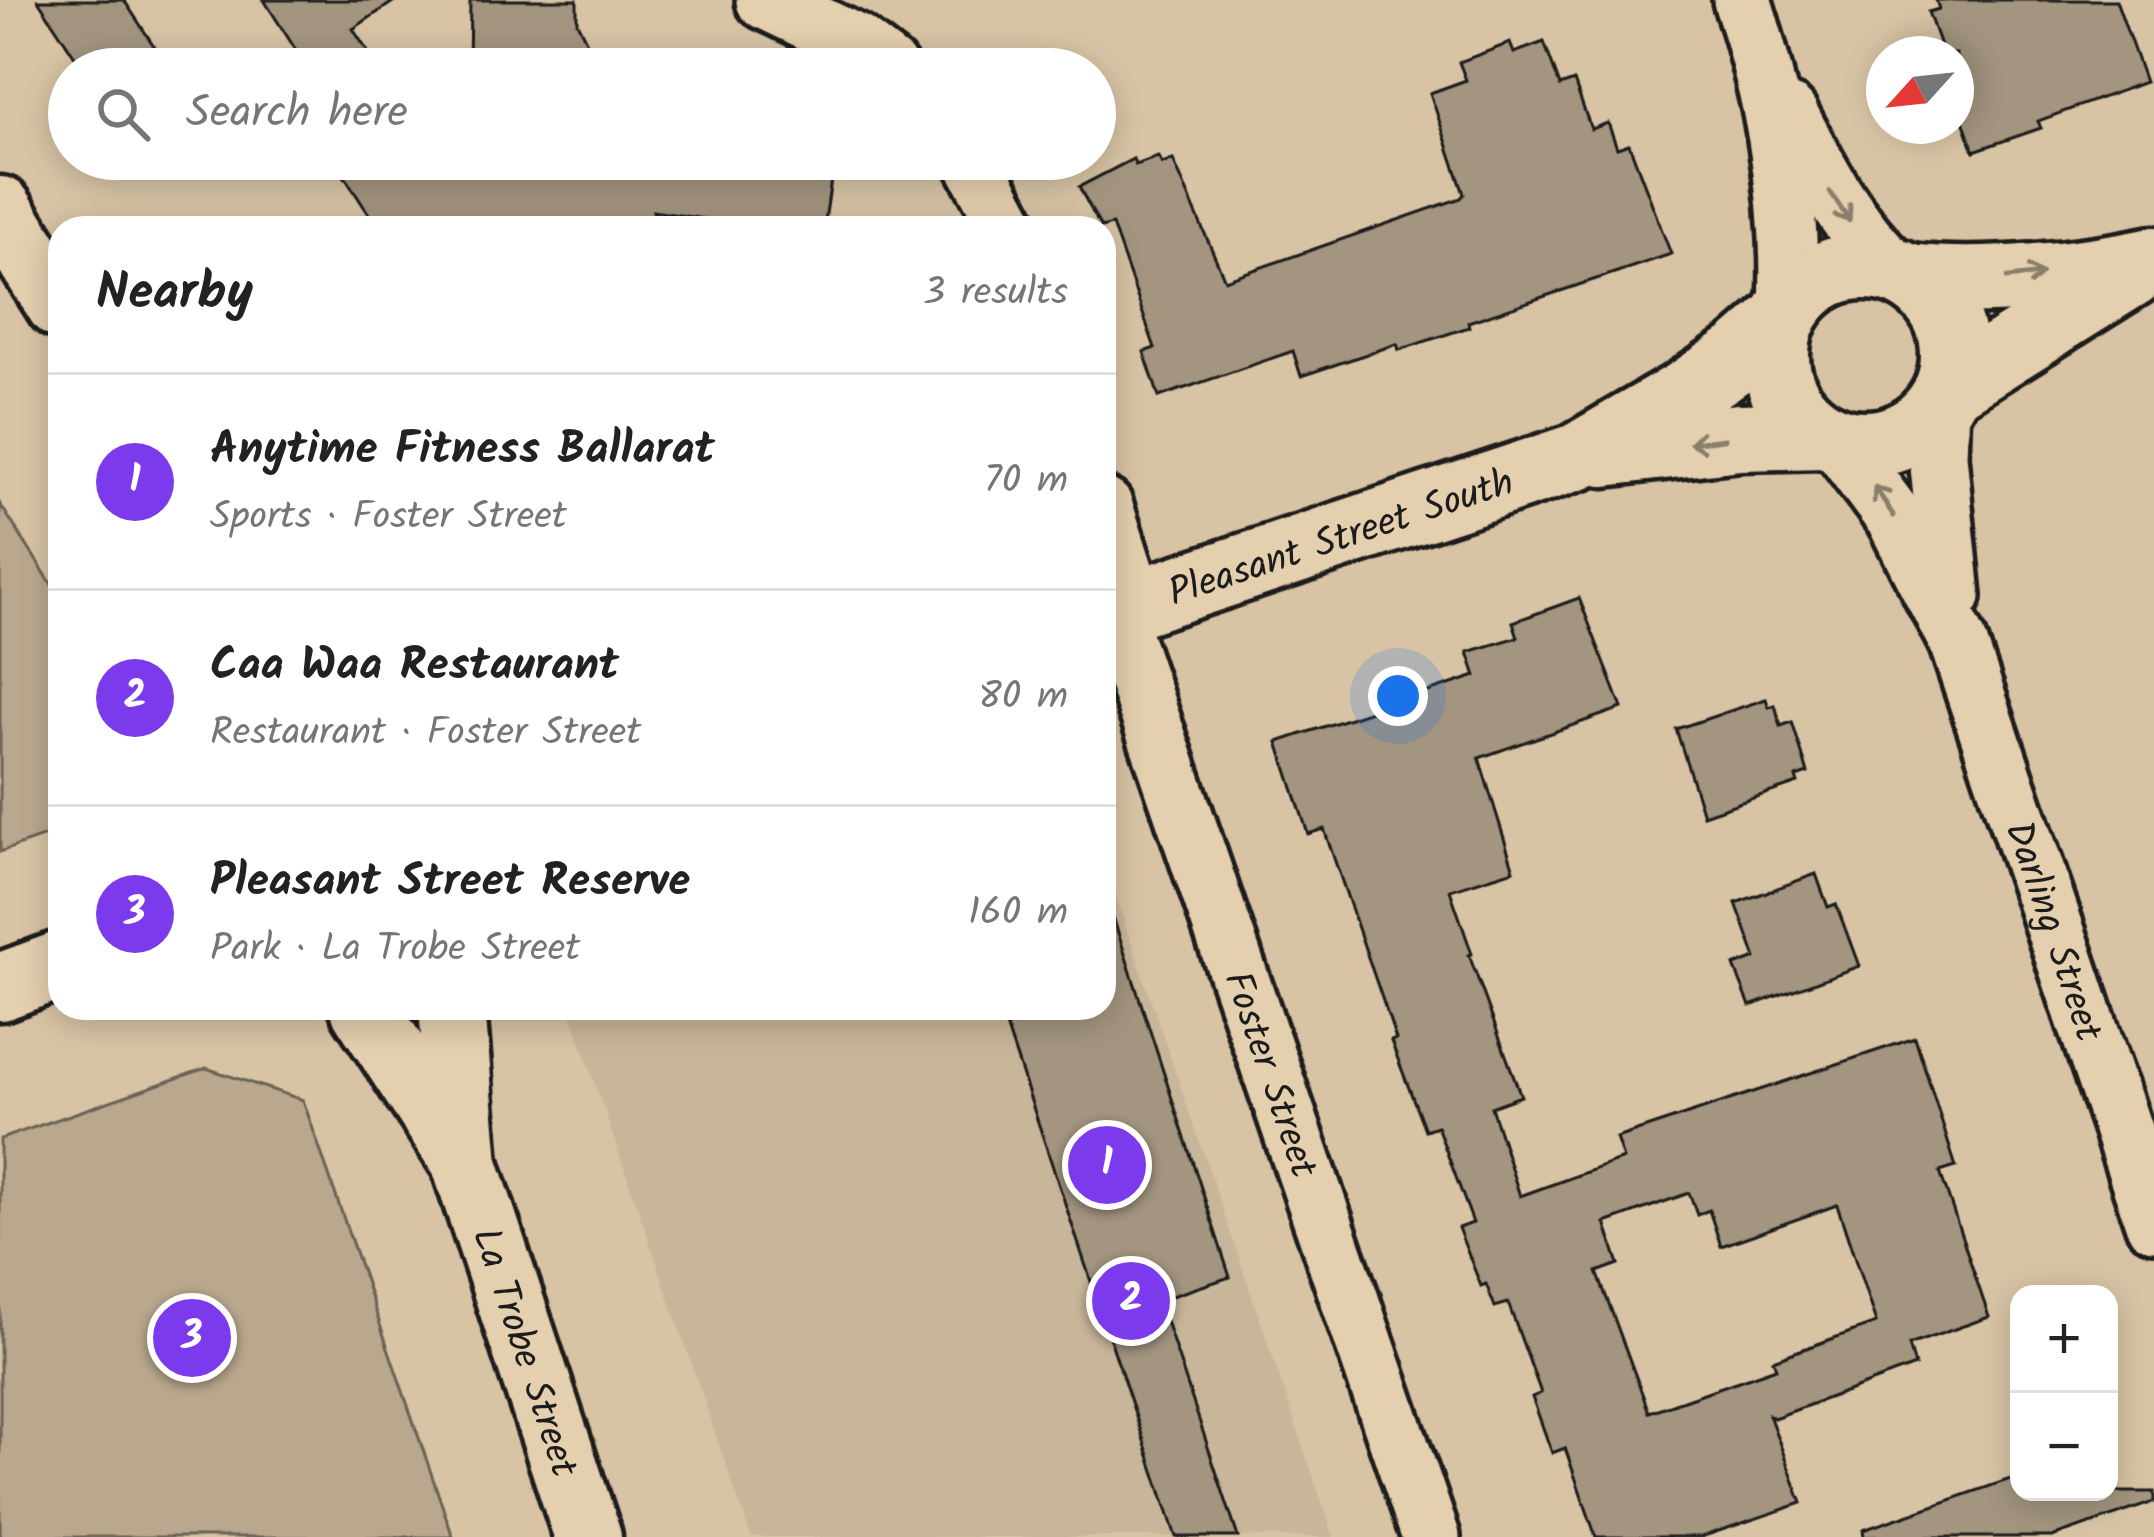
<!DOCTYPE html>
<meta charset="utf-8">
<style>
:root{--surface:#fff;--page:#f2f2f2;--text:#222;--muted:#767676;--line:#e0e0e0;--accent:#7c3aed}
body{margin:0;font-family:Kalam,sans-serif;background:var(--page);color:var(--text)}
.controls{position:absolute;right:36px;bottom:36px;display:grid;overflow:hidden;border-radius:24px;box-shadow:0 6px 30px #0003}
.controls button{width:108px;height:108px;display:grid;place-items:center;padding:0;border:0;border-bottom:3px solid var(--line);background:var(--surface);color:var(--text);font:60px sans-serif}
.compass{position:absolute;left:1866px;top:36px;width:108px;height:108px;border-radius:50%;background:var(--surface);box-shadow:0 6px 30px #0003;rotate:243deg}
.you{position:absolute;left:1398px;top:696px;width:42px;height:42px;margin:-30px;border:9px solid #fff;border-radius:50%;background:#1a73e8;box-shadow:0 0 0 18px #1a73e833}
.badge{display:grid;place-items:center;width:78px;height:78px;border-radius:50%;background:var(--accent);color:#fff;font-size:39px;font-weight:700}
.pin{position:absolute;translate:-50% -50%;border:6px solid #fff;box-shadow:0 3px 12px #0006}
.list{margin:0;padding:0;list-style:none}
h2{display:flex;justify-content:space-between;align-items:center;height:156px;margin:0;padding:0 48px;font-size:51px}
h2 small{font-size:39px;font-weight:400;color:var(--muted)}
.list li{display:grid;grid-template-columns:78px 1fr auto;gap:36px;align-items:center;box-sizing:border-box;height:216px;padding:0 48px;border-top:3px solid var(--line)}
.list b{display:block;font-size:45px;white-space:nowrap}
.list p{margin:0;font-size:39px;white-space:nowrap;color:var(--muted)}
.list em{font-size:39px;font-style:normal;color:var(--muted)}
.icon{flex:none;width:66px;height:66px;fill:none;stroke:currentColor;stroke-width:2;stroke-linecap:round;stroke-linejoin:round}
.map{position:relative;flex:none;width:2154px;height:1537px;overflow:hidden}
.search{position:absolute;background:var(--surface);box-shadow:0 6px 30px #0003;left:48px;top:48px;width:1068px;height:132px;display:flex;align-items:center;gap:30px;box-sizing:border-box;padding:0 42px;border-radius:66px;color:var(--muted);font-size:45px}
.panel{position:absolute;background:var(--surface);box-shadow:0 6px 30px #0003;left:48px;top:216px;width:1068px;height:804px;border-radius:36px}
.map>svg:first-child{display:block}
.built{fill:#c8b69a}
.green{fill:#b9a88e;stroke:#6a6255;stroke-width:3}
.building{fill:#a3957f;stroke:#1c1c1c;stroke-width:3;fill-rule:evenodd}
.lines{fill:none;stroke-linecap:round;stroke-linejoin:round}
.street-casing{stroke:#1c1c1c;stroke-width:66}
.secondary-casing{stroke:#1c1c1c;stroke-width:75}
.street{stroke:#e4cfae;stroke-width:57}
.secondary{stroke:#e4cfae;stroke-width:66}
.oneway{stroke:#8a7e6c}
.labels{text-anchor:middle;stroke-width:10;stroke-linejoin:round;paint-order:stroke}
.street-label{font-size:39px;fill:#1c1c1c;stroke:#e4cfae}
</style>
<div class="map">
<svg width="2154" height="1537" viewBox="0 0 2154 1537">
<rect width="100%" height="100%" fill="#d8c4a5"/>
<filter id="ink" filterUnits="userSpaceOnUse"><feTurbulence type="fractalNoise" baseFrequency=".00833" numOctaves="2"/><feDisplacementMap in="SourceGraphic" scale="24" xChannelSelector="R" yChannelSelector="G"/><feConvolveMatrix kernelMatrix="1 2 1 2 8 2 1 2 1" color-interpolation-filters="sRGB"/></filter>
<g filter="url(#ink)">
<!-- built -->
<path class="built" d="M 1104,862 L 1334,1537 L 751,1537 L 569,1008 L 1104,1008 Z"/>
<!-- green -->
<g class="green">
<path d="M 0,504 L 60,597 L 60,831 L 0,852 Z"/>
<path d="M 206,1068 L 303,1100 L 453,1537 L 0,1537 L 0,1139 Z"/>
</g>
<!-- building -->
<g class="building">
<path d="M 38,0 L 124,0 L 169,69 L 83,69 Z"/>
<path d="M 264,0 L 396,0 L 353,29 L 379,69 L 308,69 Z"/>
<path d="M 470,0 L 577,0 L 577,22 L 600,69 L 469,69 Z"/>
<path d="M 1936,0 L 2116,0 L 2145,82 L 2038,121 L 2041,128 L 1974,151 L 1956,101 L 1956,54 L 1943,54 L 1928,12 L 1939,9 Z"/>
<path d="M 1544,42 L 1560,86 L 1574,81 L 1591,129 L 1608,123 L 1617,148 L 1629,144 L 1671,254 L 1468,322 L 1469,327 L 1399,350 L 1397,344 L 1301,376 L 1293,351 L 1159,397 L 1144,352 L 1155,348 L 1112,225 L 1101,228 L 1079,187 L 1133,159 L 1135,165 L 1158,157 L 1162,164 L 1173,160 L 1225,280 L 1461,198 L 1464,194 L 1430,93 L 1466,80 L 1459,62 L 1510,43 L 1514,53 Z"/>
<path d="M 333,159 L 834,159 L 824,228 L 764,228 L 653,211 L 659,228 L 378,228 Z"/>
<path d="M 1579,598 L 1622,708 L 1479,758 L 1514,870 L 1450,890 L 1472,954 L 1469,955 L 1521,1096 L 1491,1107 L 1520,1196 L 1623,1159 L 1616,1138 L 1915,1038 L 1956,1167 L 1940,1172 L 1989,1317 L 1909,1345 L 1915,1366 L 1774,1418 L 1769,1415 L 1802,1503 L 1701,1537 L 1596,1537 L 1565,1448 L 1552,1453 L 1532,1397 L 1541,1393 L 1508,1303 L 1495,1307 L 1486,1284 L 1481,1286 L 1458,1228 L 1473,1223 L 1437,1126 L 1425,1130 L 1391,1041 L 1396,1039 L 1324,829 L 1308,834 L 1278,742 L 1476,676 L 1468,652 L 1518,637 L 1513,622 ZM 1689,1193 L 1697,1215 L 1709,1210 L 1721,1246 L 1837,1205 L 1876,1323 L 1773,1360 L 1776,1368 L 1649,1412 L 1597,1272 L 1619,1264 L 1605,1223 Z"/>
<path d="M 1766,699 L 1769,707 L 1775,705 L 1781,726 L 1792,722 L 1808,773 L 1796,777 L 1798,783 L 1703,815 L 1676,729 Z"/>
<path d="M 1816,874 L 1828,907 L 1836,904 L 1859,966 L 1750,1006 L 1734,966 L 1756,958 L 1736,903 Z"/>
<path d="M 1113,917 L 1230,1277 L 1159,1300 L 1238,1537 L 1176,1537 L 1000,1008 L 1104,1008 L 1104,918 Z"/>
<path d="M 2019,1476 L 2019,1492 L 2154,1492 L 2154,1502 L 2052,1537 L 1864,1537 L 1863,1530 Z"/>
</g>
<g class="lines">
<defs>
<g id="street">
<path d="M 765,0 L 855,43 L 889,69"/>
<path d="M 1742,0 C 1775,100 1793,202 1788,307"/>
<path d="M 1789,114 C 1819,172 1847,227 1897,272"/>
<path d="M 972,159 L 1009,228"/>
<path d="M 1940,403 L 1938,456 L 1952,596"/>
<path id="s1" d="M 1837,441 L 1896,520 L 1958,642 L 2154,1222"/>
<path d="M 1104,507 L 1135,603"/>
<path id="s2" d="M 1114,611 L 1431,1537"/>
</g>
<g id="secondary">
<path d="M 0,210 L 60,305"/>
<circle cx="1865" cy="355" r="89"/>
<path d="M 1909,277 C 1980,286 2083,275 2154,260"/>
<path d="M 1948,388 L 2132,273"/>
<path d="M 1604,453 L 1739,437 L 1824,435"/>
<path id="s3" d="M 1104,614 L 1577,457 L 1685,394 L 1741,356 L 1780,322"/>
<path d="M 0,987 L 60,965"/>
<path d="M 364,1008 L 460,1155"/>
<path id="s4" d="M 452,1008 L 465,1164 L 588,1537"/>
</g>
</defs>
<!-- street casing -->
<use href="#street" class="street-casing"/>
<!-- secondary casing -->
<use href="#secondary" class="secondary-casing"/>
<!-- street -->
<use href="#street" class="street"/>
<!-- secondary -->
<use href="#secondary" class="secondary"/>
</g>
<!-- one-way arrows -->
<defs><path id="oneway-shaft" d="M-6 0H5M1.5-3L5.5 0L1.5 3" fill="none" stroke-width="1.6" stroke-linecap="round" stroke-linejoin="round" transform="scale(3)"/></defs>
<g class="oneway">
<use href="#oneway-shaft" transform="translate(1840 207) rotate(56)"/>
<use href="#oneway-shaft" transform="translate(2025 276) rotate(-7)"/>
<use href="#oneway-shaft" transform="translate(1707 441) rotate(173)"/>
<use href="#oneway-shaft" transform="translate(1884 501) rotate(-123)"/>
</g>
</g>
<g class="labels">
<!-- street labels -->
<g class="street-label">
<text dy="14" stroke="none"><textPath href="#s3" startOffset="249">Pleasant Street South</textPath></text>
<text dy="14" stroke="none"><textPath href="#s1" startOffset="540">Darling Street</textPath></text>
<text dy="14" stroke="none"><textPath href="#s2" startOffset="489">Foster Street</textPath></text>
<text dy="14" stroke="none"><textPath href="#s4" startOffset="354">La Trobe Street</textPath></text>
</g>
</g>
</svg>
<div class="controls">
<button>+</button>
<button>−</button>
</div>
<svg class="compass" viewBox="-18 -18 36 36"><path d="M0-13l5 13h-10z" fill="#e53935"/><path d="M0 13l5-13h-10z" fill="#767676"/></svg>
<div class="you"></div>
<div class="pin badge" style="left:1107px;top:1165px">1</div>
<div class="pin badge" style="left:1131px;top:1301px">2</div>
<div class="pin badge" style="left:192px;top:1338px">3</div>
<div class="search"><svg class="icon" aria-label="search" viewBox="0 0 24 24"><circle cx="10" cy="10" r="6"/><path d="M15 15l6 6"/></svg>Search here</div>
<section class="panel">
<h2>Nearby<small>3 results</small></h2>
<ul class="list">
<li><span class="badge">1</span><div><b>Anytime Fitness Ballarat</b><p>Sports · Foster Street</p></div><em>70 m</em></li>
<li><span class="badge">2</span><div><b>Caa Waa Restaurant</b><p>Restaurant · Foster Street</p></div><em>80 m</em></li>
<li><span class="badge">3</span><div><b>Pleasant Street Reserve</b><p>Park · La Trobe Street</p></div><em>160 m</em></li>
</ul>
</section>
</div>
